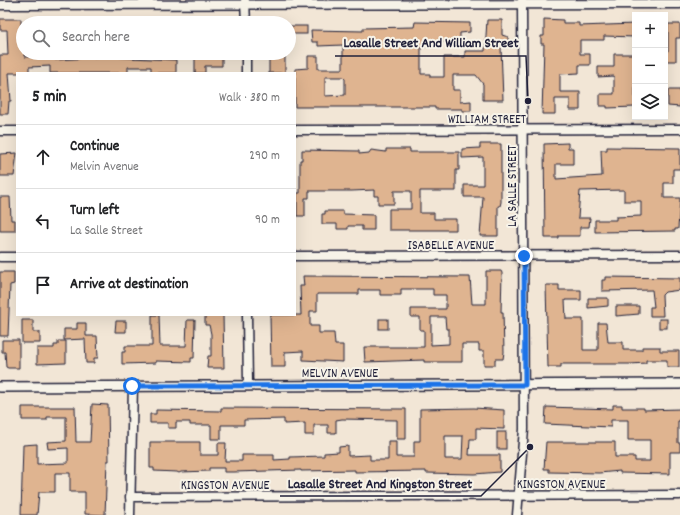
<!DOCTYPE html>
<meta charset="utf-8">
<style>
:root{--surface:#fff;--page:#f6f6f6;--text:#202124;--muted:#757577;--line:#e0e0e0}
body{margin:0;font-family:Dekko,sans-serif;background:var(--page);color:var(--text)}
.controls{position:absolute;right:12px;top:12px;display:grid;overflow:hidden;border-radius:0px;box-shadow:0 4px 16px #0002}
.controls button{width:36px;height:36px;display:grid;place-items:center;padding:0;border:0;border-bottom:1px solid var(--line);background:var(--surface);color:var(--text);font:20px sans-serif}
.stop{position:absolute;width:12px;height:12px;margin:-9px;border:3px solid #1a73e8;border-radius:50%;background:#fff}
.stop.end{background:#1a73e8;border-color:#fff;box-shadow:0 1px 4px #0008}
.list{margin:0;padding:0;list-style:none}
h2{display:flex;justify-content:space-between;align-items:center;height:52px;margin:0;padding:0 16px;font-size:17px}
h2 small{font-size:13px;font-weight:400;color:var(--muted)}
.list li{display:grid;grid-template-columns:26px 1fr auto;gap:12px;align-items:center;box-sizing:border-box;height:64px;padding:0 16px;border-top:1px solid var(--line)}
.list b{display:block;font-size:15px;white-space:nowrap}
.list p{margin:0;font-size:13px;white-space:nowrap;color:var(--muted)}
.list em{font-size:13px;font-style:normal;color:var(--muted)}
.icon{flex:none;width:22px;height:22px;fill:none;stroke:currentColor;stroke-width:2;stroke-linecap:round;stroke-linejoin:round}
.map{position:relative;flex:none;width:680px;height:515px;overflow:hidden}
.search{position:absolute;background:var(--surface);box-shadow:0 4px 16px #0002;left:16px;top:16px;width:280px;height:44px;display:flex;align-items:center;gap:10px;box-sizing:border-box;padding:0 14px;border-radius:22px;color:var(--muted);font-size:15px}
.panel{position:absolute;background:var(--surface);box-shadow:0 4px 16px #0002;left:16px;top:72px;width:280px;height:244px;border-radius:0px}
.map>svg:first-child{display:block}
.building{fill:#dfb490;stroke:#22223b;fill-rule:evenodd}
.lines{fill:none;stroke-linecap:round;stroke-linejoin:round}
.minor-casing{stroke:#22223b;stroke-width:11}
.tertiary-casing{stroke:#22223b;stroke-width:12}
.minor{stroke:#f7f3e8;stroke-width:8}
.tertiary{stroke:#f7f3e8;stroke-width:9}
.route{stroke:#1a73e8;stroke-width:5}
.labels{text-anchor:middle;stroke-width:4;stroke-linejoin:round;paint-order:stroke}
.street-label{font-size:13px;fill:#22223b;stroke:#f7f3e8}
.leader{fill:none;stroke:#22223b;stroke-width:1.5}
.callout-dot{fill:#22223b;stroke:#f7f3e8;stroke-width:1.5}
.callout-label{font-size:14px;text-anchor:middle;font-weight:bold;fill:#22223b;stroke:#f7f3e8;stroke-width:4;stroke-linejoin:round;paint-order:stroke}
</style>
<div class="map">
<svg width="680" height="515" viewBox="0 0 680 515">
<rect width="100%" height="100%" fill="#f2e6d6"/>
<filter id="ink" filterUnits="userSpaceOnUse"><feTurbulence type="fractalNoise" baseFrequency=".025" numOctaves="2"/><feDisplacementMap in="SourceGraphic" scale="8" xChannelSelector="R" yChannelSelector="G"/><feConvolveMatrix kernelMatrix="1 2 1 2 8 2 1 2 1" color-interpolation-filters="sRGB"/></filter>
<g filter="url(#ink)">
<!-- building -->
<g class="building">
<path d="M 0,19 L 21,19 L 21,41 L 23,41 L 25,57 L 55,56 L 55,60 L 107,57 L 176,60 L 176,73 L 151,73 L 151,67 L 128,67 L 128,73 L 50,73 L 50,66 L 29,67 L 29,73 L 9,73 L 11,101 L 9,101 L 8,114 L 0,114 L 0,55 L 8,55 L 7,30 L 0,30 Z"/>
<path d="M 544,19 L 563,20 L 563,23 L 579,23 L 579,26 L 635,24 L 635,37 L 604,36 L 604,40 L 580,40 L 580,54 L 590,54 L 590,65 L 579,65 L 579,73 L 560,74 L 560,92 L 580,92 L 580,110 L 570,110 L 570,99 L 555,99 L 555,114 L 542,114 L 544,44 L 541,44 L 541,36 L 544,36 Z"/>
<path d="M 487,20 L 502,20 L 502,35 L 508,37 L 508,45 L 501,47 L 503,100 L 483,100 L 483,84 L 476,75 L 453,75 L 453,90 L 460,90 L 460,102 L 471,101 L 471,111 L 462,111 L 462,109 L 435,109 L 435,107 L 295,107 L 295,69 L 308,68 L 308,56 L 318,56 L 318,69 L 343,69 L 343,45 L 318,46 L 318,42 L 312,42 L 311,30 L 363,31 L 363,28 L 414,27 L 415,22 L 470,23 L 470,32 L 460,33 L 460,42 L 425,42 L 426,47 L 421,47 L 421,74 L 430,74 L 430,77 L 444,77 L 444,57 L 465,57 L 465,51 L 485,51 ZM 325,77 L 343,77 L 345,79 L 345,95 L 325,96 Z"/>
<path d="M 668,24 L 680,24 L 680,38 L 676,38 L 676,61 L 665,61 L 665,51 L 668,51 Z"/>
<rect x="289" y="26" width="18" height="8"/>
<rect x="269" y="53" width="16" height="20"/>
<path d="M 614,54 L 635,54 L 635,107 L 607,108 L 607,106 L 600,106 L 600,94 L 614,94 L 614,76 L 598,77 L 598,67 L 614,67 Z"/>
<path d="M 207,55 L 222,55 L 222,66 L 205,66 L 205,73 L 195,73 L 195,58 L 207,58 Z"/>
<path d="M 668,90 L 680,90 L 680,107 L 668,106 Z"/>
<path d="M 568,143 L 568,148 L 573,148 L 573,164 L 556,164 L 556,179 L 602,176 L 601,150 L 607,150 L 607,147 L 680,148 L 680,169 L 673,169 L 673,183 L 664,183 L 664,198 L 680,198 L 678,229 L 675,229 L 675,231 L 595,232 L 595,220 L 616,220 L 616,217 L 641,216 L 641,201 L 624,201 L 624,190 L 580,191 L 578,218 L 590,218 L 589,227 L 580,227 L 580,236 L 558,236 L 558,238 L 545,238 L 544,144 Z"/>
<path d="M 480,144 L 501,144 L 501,202 L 500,206 L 498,206 L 498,236 L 480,236 L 483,197 L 464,197 L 464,185 L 483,185 L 483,157 L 462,158 L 462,149 L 480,148 Z"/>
<path d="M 386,149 L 410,149 L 410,152 L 459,152 L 459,170 L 456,170 L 456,191 L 420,191 L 420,213 L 434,213 L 434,219 L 456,219 L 456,230 L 389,230 L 389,209 L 411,209 L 411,191 L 394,191 L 394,204 L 378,204 L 378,196 L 374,196 L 374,190 L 352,191 L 309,191 L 309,198 L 305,198 L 305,216 L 297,216 L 297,193 L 300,193 L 300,160 L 302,160 L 302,150 L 359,151 L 359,154 L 369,153 L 371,150 L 386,152 Z"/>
<path d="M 17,153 L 14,176 L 0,176 L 0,154 Z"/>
<path d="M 0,197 L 10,197 L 11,220 L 15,220 L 15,231 L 0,231 Z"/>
<path d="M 325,211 L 343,211 L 343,214 L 374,215 L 374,230 L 362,230 L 362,226 L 348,226 L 348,229 L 337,229 L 337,224 L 322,224 L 322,214 L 325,214 Z"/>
<path d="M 486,271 L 501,271 L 502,273 L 501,312 L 503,312 L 504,352 L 503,359 L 495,359 L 495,365 L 484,365 L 484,351 L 479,351 L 479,344 L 462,344 L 462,362 L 424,362 L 424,360 L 365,362 L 364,347 L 424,347 L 424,330 L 420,330 L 420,317 L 411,317 L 411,309 L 446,309 L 446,295 L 433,295 L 433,289 L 401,289 L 401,295 L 380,295 L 380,290 L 359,290 L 359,294 L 317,294 L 317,311 L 310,311 L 310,326 L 319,326 L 319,333 L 334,333 L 335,345 L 343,345 L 343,362 L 303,360 L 303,351 L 285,352 L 285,367 L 271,367 L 270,315 L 301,315 L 300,286 L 304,286 L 303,276 L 470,277 L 472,304 L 486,304 ZM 431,317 L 445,317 L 446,329 L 449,329 L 449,344 L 431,345 Z"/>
<path d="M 0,272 L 14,272 L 14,284 L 10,285 L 8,336 L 0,336 Z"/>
<path d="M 605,277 L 680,278 L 680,290 L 665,292 L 662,295 L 663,316 L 650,316 L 650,307 L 654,307 L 652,290 L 602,291 L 602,280 L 605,280 Z"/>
<path d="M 546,285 L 559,285 L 559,290 L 581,290 L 581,300 L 565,300 L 566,319 L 583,319 L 583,350 L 598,350 L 598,323 L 606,323 L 608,342 L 623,342 L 623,350 L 642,350 L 642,347 L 660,347 L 660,351 L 679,351 L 679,367 L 667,367 L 667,360 L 646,360 L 646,363 L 630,364 L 561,364 L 561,367 L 548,367 Z"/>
<path d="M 588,298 L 608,298 L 608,306 L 588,308 Z"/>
<path d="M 616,306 L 639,306 L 639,314 L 616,316 Z"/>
<path d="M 152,315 L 159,315 L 160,346 L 186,346 L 187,320 L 195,320 L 194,358 L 191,358 L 191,362 L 156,361 L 156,363 L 122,364 L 122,352 L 125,352 L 125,346 L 152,346 Z"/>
<path d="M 205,315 L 223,315 L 224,368 L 207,368 L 208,356 L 211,356 L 211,334 L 209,325 L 205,325 Z"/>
<rect x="379" y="319" width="9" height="10"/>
<rect x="659" y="319" width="8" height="9"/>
<path d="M 22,320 L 33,320 L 33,332 L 40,332 L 40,343 L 22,343 Z"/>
<path d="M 116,321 L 126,321 L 126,332 L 115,332 Z"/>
<path d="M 77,323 L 86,323 L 86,336 L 97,336 L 98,358 L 94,358 L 94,363 L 86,363 L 85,339 L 64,340 L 64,329 L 77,329 Z"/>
<path d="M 2,340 L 19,340 L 19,368 L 8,368 L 6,367 L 5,352 L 2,352 Z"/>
<path d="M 58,341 L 66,341 L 66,363 L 37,364 L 37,348 L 54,348 L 54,345 L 58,345 Z"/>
<path d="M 92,404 L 108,405 L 109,461 L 107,461 L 105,515 L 85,514 L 85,492 L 70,492 L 70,473 L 55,473 L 55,492 L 39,492 L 37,515 L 21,515 L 23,445 L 37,444 L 37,464 L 68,463 L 68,448 L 48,449 L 47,442 L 66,441 L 66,417 L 47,417 L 47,420 L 22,420 L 22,407 L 75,407 L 76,442 L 90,442 Z"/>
<path d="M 613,405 L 622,405 L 622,408 L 644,408 L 644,410 L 680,409 L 680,421 L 678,421 L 678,443 L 680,443 L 680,452 L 670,452 L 670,474 L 620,473 L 620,471 L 599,473 L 549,472 L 549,469 L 544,469 L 546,442 L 615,442 L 615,457 L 635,457 L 635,461 L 650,461 L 650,440 L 628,440 L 628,420 L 611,420 L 611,427 L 545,424 L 546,407 L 613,409 Z"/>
<path d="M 221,408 L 406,409 L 406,439 L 397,439 L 397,420 L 342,419 L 336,420 L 336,433 L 328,433 L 328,425 L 314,425 L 314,435 L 305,435 L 305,423 L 284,424 L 284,419 L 244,420 L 244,425 L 221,425 L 221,439 L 211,439 L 211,425 L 190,425 L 190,422 L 176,422 L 176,428 L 168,428 L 168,423 L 150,423 L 150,414 L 156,414 L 156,410 L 221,411 Z"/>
<path d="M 474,408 L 504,410 L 504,429 L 476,428 L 476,439 L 470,439 L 469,455 L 500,455 L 500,472 L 474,474 L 426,473 L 426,471 L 355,472 L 355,470 L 301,471 L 301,470 L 234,472 L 224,472 L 224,468 L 209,468 L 209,471 L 181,472 L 179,473 L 177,472 L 154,471 L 154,468 L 150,468 L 150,442 L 200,442 L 200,455 L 218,455 L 218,443 L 226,443 L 225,461 L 242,461 L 242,455 L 274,455 L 274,460 L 290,459 L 290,457 L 324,456 L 324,453 L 339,452 L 339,447 L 348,446 L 348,456 L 370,455 L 370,460 L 388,460 L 388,441 L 396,441 L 396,457 L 414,457 L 414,441 L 420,441 L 420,409 ZM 445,436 L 463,436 L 462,459 L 445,459 Z"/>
<rect x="497" y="432" width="9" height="17"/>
</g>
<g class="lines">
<defs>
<g id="minor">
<path d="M 245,1 L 246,23"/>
<path d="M 0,5 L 680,4"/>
<path d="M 246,53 L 246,73"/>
<path d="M 295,130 L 680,129"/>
<path d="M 0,131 L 17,131"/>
<path d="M 295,256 L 680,255"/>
<path d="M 0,257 L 17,257"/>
<path d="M 247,315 L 248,385"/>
<path d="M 130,497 L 680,495"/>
<path d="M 130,515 L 133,386"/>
<path d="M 517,515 L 524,429 L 522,0"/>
</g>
<path id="tertiary" d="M 0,387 L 680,384"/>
</defs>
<!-- minor casing -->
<use href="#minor" class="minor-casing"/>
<!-- tertiary casing -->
<use href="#tertiary" class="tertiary-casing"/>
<!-- minor -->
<use href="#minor" class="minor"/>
<!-- tertiary -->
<use href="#tertiary" class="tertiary"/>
</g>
</g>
<g class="lines" filter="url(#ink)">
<!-- route -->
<path class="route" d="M 132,386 L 525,385 L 524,256"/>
</g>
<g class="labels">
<!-- street labels -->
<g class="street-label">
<text x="487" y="123">WILLIAM STREET</text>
<text transform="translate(511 186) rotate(-90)" y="5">LA SALLE STREET</text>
<text x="451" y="249">ISABELLE AVENUE</text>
<text x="340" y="377">MELVIN AVENUE</text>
<text x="561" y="488">KINGSTON AVENUE</text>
<text x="225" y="489">KINGSTON AVENUE</text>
</g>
</g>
<!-- callouts -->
<path class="leader" d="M528 101L526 56H335M530 447L481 496H280"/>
<g class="callout-dot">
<circle cx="528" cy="101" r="4"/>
<circle cx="530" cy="447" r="4"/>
</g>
<g class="callout-label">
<text x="431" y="47">Lasalle Street And William Street</text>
<text x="380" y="488">Lasalle Street And Kingston Street</text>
</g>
</svg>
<div class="controls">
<button>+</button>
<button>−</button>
<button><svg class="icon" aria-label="layers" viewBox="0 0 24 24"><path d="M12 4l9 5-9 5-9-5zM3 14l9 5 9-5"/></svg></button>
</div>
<div class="stop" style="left:132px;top:386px"></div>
<div class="stop end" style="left:524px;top:256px"></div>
<div class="search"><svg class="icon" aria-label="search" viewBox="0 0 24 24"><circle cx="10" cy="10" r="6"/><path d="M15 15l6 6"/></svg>Search here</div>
<section class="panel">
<h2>5 min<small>Walk · 380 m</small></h2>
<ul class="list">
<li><svg class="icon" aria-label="ahead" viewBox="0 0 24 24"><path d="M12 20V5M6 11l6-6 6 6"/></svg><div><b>Continue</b><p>Melvin Avenue</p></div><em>290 m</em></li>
<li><svg class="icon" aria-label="left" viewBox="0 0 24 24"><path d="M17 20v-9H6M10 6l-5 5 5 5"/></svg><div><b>Turn left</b><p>La Salle Street</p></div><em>90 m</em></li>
<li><svg class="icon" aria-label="arrive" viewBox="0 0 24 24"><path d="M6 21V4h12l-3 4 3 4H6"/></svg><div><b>Arrive at destination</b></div></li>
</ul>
</section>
</div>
